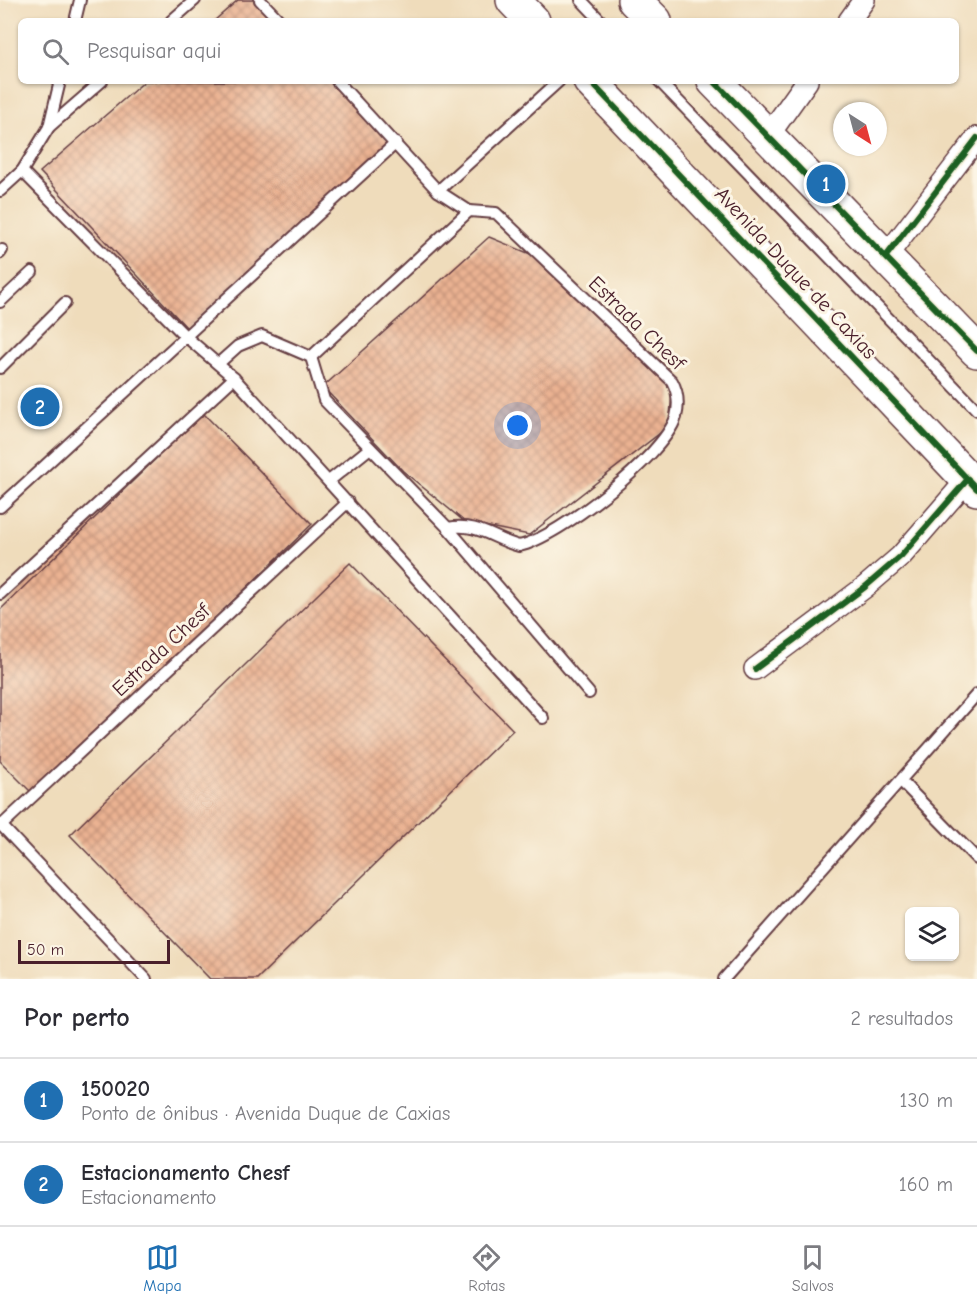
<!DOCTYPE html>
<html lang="pt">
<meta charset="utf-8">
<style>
:root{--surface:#fff;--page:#f2f2f3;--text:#2b2b33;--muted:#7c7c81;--line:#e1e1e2;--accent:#1f6fb2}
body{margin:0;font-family:"Comic Neue",sans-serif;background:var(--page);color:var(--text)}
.controls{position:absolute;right:18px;bottom:18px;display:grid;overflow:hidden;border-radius:9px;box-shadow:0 2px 4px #0004}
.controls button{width:54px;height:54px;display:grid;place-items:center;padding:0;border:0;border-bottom:2px solid var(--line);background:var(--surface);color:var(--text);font:30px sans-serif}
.compass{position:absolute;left:833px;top:102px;width:54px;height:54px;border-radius:50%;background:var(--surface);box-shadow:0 2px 4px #0004;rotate:144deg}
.scale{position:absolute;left:18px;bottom:15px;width:152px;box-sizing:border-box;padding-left:6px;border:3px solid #4a1f2b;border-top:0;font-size:16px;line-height:21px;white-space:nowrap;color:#4a1f2b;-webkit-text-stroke:4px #fcf5e5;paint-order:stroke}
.you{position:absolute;left:518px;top:426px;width:21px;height:21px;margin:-15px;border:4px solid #fff;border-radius:50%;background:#1a73e8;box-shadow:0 0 0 9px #1a73e833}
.badge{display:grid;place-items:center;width:39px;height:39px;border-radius:50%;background:var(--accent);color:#fff;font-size:20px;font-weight:700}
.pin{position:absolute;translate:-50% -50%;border:3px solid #fff;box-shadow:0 2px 6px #0006}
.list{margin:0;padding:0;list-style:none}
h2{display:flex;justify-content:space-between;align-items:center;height:78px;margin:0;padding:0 24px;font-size:26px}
h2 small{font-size:20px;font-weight:400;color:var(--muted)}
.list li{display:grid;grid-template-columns:39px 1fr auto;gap:18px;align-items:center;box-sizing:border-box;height:84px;padding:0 24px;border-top:2px solid var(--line)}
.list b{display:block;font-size:22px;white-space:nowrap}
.list p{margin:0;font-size:20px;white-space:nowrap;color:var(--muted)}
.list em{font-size:20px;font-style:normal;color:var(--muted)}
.icon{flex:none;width:33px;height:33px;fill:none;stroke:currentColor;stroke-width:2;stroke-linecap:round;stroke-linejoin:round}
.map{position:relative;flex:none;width:977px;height:979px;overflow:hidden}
.search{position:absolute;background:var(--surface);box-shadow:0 2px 4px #0004;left:18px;right:18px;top:18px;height:66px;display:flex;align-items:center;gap:15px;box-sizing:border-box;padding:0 21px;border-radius:9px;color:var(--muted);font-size:22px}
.sheet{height:246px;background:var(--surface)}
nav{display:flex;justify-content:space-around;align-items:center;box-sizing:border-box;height:84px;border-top:2px solid var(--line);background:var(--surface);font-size:16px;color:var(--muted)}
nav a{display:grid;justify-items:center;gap:3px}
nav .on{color:var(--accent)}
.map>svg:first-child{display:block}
.building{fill:url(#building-cross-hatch)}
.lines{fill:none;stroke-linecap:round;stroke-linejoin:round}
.service-casing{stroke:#633b41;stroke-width:14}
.minor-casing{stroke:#633b41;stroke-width:24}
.trunk-casing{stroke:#633b41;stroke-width:36}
.service{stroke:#fff;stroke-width:10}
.minor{stroke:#fff;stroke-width:21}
.trunk{stroke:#fff;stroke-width:33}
.cycleway-casing{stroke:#fcf5e5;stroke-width:10}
.cycleway{stroke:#1b5e20;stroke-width:6}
.labels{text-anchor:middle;stroke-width:6;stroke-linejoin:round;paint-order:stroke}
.street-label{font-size:21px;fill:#4a1f2b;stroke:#fcf5e5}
</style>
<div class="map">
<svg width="977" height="979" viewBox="0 0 977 979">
<defs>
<pattern id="building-cross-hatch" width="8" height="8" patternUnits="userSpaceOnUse" patternTransform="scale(1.5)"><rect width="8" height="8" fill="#ebb292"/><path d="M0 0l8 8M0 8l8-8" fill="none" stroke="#c09077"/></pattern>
</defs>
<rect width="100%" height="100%" fill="#fcf5e5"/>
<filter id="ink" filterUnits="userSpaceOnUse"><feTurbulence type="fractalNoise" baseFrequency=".0167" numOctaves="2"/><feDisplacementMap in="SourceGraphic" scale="12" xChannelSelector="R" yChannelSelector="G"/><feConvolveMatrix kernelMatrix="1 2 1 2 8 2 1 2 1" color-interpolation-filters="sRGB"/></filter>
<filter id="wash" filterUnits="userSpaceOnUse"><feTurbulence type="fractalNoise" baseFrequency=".008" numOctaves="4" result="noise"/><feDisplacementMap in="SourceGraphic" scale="24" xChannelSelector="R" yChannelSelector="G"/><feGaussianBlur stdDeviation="1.35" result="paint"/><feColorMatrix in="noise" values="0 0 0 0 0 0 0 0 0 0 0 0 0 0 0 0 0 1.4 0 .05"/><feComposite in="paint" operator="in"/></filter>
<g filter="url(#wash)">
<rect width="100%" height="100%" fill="#efdcbb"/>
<g id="blocks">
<!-- building -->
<g class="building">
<path d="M 238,0 L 253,0 L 273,21 L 214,21 Z"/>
<path d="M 145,81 L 331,81 L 391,143 L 188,329 L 40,172 Z"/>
<path d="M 489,237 L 540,258 L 673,383 L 669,426 L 529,535 L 465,522 L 403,471 L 323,387 Z"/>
<path d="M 203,413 L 312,524 L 34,795 L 0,761 L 0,610 Z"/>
<path d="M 350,563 L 513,730 L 257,979 L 210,979 L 70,835 Z"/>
</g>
</g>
</g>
<g filter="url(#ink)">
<use href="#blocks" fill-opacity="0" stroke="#633b41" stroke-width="1.5"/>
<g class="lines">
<defs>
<g id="service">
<path d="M 260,0 L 280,21"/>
<path d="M 581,0 L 601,21"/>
<path d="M 75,21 L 80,0"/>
<path d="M 171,21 L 195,0"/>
<path d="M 337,81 L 438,191 L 469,211 L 496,213 L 672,381 C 678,392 679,405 676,417 C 663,457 559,537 519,546 C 493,539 477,522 448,528"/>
<path d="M 659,81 L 977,410"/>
<path d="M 49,127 L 60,81"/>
<path d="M 22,171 L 184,335 L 234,378 L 543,718"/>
<path d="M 0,191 L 22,171 L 49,127 L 102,81"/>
<path d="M 438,191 L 559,81"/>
<path d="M 0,253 L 2,250"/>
<path d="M 0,302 L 32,272"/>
<path d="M 311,357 L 324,400 L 448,528 L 589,693"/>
<path d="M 311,357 L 469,211"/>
<path d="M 219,363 L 238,346 L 262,336 L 311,357"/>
<path d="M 0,368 L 65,303"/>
<path d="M 329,481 L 370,448"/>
<path d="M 0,507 L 396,143"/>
<path d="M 0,594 L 234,378"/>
<path d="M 901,781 L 977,859"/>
<path d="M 0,824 L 146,979"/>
<path d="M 1,826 L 348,502"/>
<path d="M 724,979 L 977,694"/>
</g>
<g id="minor">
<path d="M 849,21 L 864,0"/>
<path d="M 768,136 L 807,81"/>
<path d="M 887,255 L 977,138"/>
<path d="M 755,669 L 865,587 L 901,556 L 968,479"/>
</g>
<g id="trunk">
<path d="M 513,0 L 533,21"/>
<path d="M 634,0 L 655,21"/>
<path d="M 590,81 L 977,489"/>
<path d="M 714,81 L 977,351"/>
</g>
</defs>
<!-- service casing -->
<use href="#service" class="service-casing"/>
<!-- minor casing -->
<use href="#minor" class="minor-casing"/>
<!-- trunk casing -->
<use href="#trunk" class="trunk-casing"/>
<!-- service -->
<use href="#service" class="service"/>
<!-- minor -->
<use href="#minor" class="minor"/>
<!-- trunk -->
<use href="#trunk" class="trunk"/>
<defs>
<g id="cycleway">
<path d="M 590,81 L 977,489"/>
<path d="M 714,81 L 977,351"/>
<path d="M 887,255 L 977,138"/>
<path d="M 755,669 L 865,587 L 901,556 L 968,479"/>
</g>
</defs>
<!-- cycleway casing -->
<use href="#cycleway" class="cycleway-casing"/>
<!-- cycleway -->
<use href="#cycleway" class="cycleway"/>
</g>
</g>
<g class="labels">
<!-- street labels -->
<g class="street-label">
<text transform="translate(796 273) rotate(47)" y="7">Avenida Duque de Caxias</text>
<text transform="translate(637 323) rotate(44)" y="7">Estrada Chesf</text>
<text transform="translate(161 650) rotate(-43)" y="7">Estrada Chesf</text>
</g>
</g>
</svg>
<div class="controls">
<button><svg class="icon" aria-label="layers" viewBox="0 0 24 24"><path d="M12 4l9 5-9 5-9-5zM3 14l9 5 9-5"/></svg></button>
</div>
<svg class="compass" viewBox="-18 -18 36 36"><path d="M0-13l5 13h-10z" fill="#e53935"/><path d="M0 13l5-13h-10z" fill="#7c7c81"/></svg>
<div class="scale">50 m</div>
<div class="you"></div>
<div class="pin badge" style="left:826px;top:184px">1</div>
<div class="pin badge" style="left:40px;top:407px">2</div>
<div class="search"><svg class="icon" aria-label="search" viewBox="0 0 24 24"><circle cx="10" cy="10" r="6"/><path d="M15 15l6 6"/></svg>Pesquisar aqui</div>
</div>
<section class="sheet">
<h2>Por perto<small>2 resultados</small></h2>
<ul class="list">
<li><span class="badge">1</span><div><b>150020</b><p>Ponto de ônibus · Avenida Duque de Caxias</p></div><em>130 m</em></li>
<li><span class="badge">2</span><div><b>Estacionamento Chesf</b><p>Estacionamento</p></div><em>160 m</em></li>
</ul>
</section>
<nav>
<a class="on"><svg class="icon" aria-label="map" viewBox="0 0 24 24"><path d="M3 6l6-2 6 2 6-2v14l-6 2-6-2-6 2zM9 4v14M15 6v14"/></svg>Mapa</a>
<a><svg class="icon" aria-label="directions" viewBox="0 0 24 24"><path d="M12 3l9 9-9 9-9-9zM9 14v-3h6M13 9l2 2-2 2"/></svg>Rotas</a>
<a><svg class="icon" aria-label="saved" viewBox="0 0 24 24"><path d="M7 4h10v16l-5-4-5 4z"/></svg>Salvos</a>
</nav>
